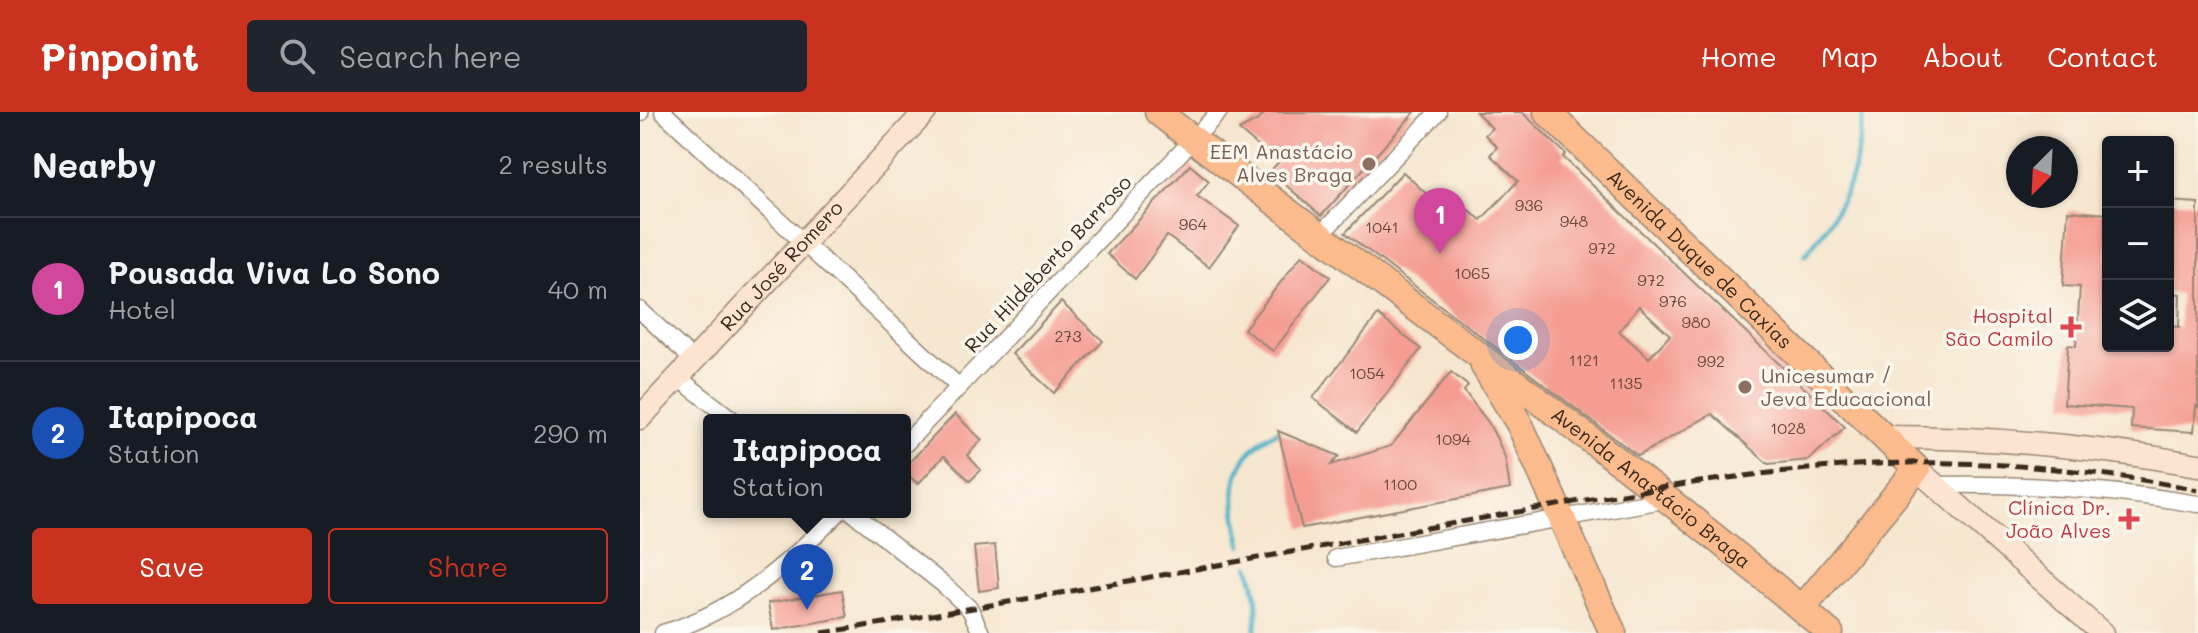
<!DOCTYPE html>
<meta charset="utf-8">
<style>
:root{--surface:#171b24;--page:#20242c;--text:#f1f3f6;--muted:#9ea1a6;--line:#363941;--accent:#c8321e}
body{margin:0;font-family:Mali,sans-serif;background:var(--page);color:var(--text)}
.controls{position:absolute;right:24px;top:24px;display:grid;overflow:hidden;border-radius:8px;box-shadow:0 2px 6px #0004}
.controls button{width:72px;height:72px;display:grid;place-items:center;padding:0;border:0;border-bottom:2px solid var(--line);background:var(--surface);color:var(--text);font:40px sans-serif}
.compass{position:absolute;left:1366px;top:24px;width:72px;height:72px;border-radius:50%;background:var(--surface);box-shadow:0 2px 6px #0004;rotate:204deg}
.you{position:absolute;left:878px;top:228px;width:28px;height:28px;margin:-20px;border:6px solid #fff;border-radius:50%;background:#1a73e8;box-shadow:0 0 0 12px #1a73e833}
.badge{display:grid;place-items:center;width:52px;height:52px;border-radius:50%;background:var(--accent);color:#fff;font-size:26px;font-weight:700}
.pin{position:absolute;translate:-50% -66px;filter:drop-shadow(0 2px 4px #0008)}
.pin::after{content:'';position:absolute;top:42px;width:28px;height:24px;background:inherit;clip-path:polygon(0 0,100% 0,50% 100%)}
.popup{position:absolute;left:63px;top:302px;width:208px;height:104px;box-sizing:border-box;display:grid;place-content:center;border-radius:8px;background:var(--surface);filter:drop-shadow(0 2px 6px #0005);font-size:26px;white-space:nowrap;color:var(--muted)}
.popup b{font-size:30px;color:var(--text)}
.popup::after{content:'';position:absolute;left:50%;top:100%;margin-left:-16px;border:16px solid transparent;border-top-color:var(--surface)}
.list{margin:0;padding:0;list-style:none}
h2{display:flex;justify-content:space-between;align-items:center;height:104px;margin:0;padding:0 32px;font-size:34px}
h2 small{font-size:26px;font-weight:400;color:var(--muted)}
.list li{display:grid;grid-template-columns:52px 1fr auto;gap:24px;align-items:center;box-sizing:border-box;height:144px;padding:0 32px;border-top:2px solid var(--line)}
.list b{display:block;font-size:30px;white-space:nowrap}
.list p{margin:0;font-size:26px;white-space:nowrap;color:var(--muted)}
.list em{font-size:26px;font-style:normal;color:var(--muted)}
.actions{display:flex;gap:16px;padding:24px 32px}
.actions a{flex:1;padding:18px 0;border:2px solid var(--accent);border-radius:8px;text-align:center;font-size:28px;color:var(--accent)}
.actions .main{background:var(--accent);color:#fff}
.icon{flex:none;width:44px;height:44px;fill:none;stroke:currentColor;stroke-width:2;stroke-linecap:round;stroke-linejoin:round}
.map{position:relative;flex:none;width:1558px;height:521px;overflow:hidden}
header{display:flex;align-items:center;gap:48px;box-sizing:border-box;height:112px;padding:0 40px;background:var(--accent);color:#fff}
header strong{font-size:38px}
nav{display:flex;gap:44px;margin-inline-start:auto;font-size:28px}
.search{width:560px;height:72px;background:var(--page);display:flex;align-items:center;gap:20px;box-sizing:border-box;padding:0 28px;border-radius:8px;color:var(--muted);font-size:30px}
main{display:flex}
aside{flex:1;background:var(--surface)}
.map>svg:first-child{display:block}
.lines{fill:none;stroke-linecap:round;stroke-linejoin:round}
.stream{stroke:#48b2c6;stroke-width:5}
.building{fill:#f59d93;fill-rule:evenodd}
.street-casing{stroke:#988876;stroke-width:19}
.secondary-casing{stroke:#988876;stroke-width:25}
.primary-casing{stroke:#988876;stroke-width:29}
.street{stroke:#fff;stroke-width:16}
.secondary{stroke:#fde4d1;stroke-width:22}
.primary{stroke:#fbbb8d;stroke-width:26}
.rail{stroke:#3b2a1e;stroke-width:5;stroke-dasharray:12 6;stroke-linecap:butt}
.education-dot{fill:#8d6e63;stroke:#fbf7ec;stroke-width:3}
.health-dot{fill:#e0444e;stroke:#fbf7ec;stroke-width:3}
.labels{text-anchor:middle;stroke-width:7;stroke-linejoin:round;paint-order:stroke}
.number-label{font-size:16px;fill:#6a473b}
.education-label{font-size:20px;fill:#785e54;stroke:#fbf7ec;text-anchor:end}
.street-label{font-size:20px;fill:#3b2a1e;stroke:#fbf7ec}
.health-label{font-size:20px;fill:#be3a42;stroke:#fbf7ec;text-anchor:end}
</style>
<header>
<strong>Pinpoint</strong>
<div class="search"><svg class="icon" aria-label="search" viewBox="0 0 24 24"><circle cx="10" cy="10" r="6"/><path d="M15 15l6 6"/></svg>Search here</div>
<nav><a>Home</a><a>Map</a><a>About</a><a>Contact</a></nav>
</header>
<main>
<aside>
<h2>Nearby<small>2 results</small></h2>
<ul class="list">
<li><span class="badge" style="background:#d1479c">1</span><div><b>Pousada Viva Lo Sono</b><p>Hotel</p></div><em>40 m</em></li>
<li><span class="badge" style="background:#1a4fb4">2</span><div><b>Itapipoca</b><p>Station</p></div><em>290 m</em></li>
</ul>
<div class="actions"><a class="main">Save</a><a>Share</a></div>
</aside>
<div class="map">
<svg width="1558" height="521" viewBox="0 0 1558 521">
<rect width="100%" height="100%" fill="#fbf7ec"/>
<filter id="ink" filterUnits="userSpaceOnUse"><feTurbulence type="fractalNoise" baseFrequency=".0125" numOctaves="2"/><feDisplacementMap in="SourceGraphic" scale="16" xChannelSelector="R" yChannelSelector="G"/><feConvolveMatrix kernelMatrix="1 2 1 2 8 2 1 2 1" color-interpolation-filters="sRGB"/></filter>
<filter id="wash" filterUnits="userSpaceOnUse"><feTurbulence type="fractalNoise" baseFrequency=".006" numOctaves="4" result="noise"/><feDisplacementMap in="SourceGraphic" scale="32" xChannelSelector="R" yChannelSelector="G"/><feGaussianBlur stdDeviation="1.8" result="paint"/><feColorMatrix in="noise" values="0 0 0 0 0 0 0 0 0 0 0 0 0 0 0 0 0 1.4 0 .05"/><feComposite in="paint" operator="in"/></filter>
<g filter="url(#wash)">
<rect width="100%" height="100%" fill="#f6e6cf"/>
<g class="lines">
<!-- stream -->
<g class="stream">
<path d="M 1165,143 C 1205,94 1218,63 1223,0"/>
<path d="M 602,434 C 590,384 587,345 638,319"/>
<path d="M 609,455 C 617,478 619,497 615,521"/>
</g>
</g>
<g id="blocks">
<!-- building -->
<g class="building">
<path d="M 626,0 L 775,0 L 681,104 L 630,59 L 638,51 L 599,18 L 618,8 Z"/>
<path d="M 836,0 L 882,0 L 926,42 L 923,45 L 1205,315 L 1169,348 L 1128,352 L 1072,302 L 998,344 L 705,121 L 763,60 L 808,102 L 818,89 L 841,108 L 878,69 L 850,43 L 857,35 L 845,23 L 852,16 ZM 999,194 L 1030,223 L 1009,246 L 979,219 Z"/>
<path d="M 550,53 L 569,69 L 557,84 L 599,114 L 569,155 L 527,124 L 495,167 L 467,142 Z"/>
<path d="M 1528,89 L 1558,91 L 1558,295 L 1556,294 L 1554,320 L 1491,316 L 1492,297 L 1424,292 L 1428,233 L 1436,234 L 1440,175 L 1423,174 L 1428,99 L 1468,102 L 1468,234 L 1528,234 L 1528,214 L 1539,215 L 1540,182 L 1528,181 Z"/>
<path d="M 662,143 L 690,165 L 633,239 L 604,217 Z"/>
<path d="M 421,190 L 463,229 L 414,281 L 372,242 Z"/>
<path d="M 738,203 L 781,237 L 717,320 L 673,286 Z"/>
<path d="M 811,260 L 828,274 L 824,279 L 848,310 L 857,327 L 865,345 L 870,377 L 662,416 L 638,319 L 699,344 L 691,353 L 751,334 Z"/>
<path d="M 315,302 L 342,328 L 327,343 L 341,358 L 330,369 L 304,344 L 278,372 L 265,360 L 265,355 Z"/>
<path d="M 355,433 L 359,476 L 339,479 L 334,435 Z"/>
<path d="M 202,478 L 207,505 L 133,518 L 128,491 Z"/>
</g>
</g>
</g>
<g filter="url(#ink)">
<use href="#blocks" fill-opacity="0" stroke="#988876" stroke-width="2"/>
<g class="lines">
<defs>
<g id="street">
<path d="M 23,0 L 319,275"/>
<path d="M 0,1 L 0,0"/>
<path d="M 679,124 L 798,0"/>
<path d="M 0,198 L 53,248"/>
<path d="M 37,265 L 93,308"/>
<path d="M 265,332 L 579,0"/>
<path d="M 1294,373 C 1384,371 1469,377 1558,392"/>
<path d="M 212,400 L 304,473 L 330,497 L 341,521"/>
<path d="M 696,446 L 1029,387"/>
<path d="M 23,521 C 93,501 149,451 199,400"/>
</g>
<g id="secondary">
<path id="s1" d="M 0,306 L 285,0"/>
<path d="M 1244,325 C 1349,325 1454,334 1558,353"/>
<path d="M 1277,357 L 1462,521"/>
</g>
<g id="primary">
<path id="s2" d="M 518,0 C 741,175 975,336 1190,521"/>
<path id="s3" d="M 907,0 L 1277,357 L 1162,497"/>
<path d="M 844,254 L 880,313 L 973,521"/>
</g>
</defs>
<!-- street casing -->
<use href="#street" class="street-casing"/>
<!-- secondary casing -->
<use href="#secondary" class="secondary-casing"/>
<!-- primary casing -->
<use href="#primary" class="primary-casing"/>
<!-- street -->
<use href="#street" class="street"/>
<!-- secondary -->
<use href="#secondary" class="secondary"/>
<!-- primary -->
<use href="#primary" class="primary"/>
<!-- rail -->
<path class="rail" d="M 182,521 C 382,489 582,452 781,417 C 926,392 1070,363 1217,353 C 1328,346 1449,356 1558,378"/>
</g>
</g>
<!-- markers -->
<g class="education-dot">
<circle cx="729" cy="52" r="8"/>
<circle cx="1105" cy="275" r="8"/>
</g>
<g class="health-dot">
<path d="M1427 203h8v8h8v8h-8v8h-8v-8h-8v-8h8z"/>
<path d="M1485 395h8v8h8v8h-8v8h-8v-8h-8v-8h8z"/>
</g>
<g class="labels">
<!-- number labels -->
<g class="number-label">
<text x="889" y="99">936</text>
<text x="934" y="115">948</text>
<text x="553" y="118">964</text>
<text x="742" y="121">1041</text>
<text x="962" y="142">972</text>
<text x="832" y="167">1065</text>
<text x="1011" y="174">972</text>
<text x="1033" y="195">976</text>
<text x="1056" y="216">980</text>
<text x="428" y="230">273</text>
<text x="944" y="254">1121</text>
<text x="1071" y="255">992</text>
<text x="727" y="267">1054</text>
<text x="986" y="277">1135</text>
<text x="1148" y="322">1028</text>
<text x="813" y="333">1094</text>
<text x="760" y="378">1100</text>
</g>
<!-- education labels -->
<g class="education-label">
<text x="713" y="47">EEM Anastácio<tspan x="713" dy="23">Alves Braga</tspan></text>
<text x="1121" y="271" text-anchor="start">Unicesumar /<tspan x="1121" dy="23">Jeva Educacional</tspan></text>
</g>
<!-- street labels -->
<g class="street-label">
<text dy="7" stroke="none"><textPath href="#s3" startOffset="212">Avenida Duque de Caxias</textPath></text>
<text transform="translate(408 152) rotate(-47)" y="7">Rua Hildeberto Barroso</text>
<text dy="7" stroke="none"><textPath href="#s1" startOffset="208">Rua José Romero</textPath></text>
<text dy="7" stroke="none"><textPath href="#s2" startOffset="620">Avenida Anastácio Braga</textPath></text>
</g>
<!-- health labels -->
<g class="health-label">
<text x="1413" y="211">Hospital<tspan x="1413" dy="23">São Camilo</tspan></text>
<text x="1471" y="403">Clínica Dr.<tspan x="1471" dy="23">João Alves</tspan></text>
</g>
</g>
</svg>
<div class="controls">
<button>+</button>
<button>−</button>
<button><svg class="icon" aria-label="layers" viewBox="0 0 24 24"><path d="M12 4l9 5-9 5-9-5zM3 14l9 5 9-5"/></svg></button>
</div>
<svg class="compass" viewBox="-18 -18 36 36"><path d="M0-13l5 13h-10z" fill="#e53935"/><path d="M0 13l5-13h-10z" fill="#9ea1a6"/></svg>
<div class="you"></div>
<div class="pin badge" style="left:800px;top:142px;background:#d1479c">1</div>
<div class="pin badge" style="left:167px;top:498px;background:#1a4fb4">2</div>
<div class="popup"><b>Itapipoca</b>Station</div>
</div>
</main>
